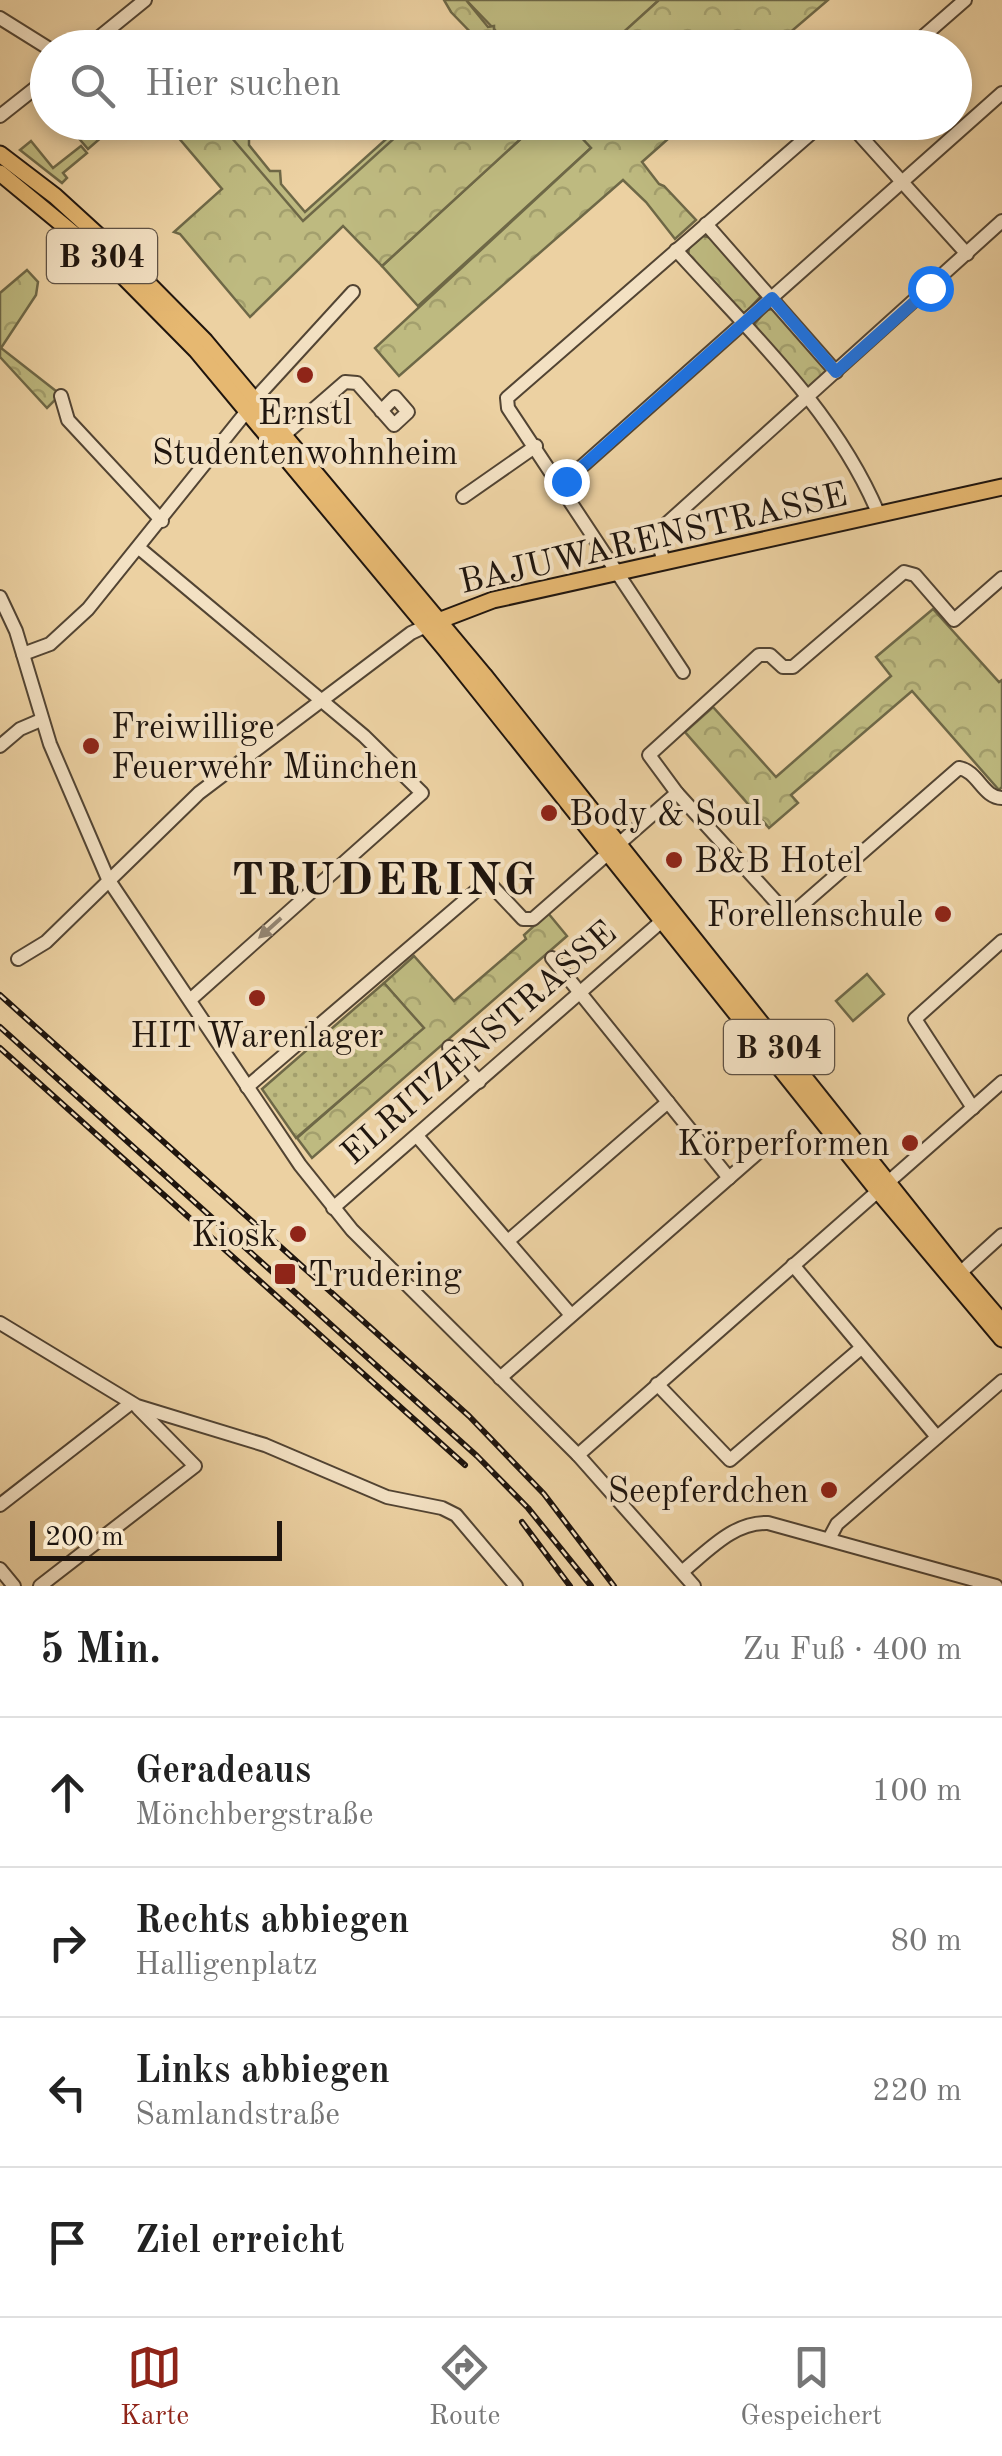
<!DOCTYPE html>
<html lang="de">
<meta charset="utf-8">
<style>
:root{--surface:#fff;--page:#f2f2f2;--text:#222;--muted:#767676;--line:#e0e0e0;--accent:#8f2418}
body{margin:0;font-family:"Old Standard TT",serif;background:var(--page);color:var(--text)}
.scale{position:absolute;left:30px;bottom:25px;width:252px;box-sizing:border-box;padding-left:10px;border:5px solid #1f150e;border-top:0;font-size:28px;line-height:35px;white-space:nowrap;color:#1f150e;-webkit-text-stroke:8px #f3e1c3;paint-order:stroke}
.stop{position:absolute;width:30px;height:30px;margin:-22px;border:8px solid #1a73e8;border-radius:50%;background:#fff}
.stop.end{background:#1a73e8;border-color:#fff;box-shadow:0 2px 10px #0008}
.list{margin:0;padding:0;list-style:none}
h2{display:flex;justify-content:space-between;align-items:center;height:130px;margin:0;padding:0 40px;font-size:42px}
h2 small{font-size:32px;font-weight:400;color:var(--muted)}
.list li{display:grid;grid-template-columns:65px 1fr auto;gap:30px;align-items:center;box-sizing:border-box;height:150px;padding:0 40px;border-top:2px solid var(--line)}
.list b{display:block;font-size:38px;white-space:nowrap}
.list p{margin:0;font-size:32px;white-space:nowrap;color:var(--muted)}
.list em{font-size:32px;font-style:normal;color:var(--muted)}
.icon{flex:none;width:55px;height:55px;fill:none;stroke:currentColor;stroke-width:2;stroke-linecap:round;stroke-linejoin:round}
.map{position:relative;flex:none;width:1002px;height:1586px;overflow:hidden}
.search{position:absolute;background:var(--surface);box-shadow:0 5px 15px #0003;left:30px;right:30px;top:30px;height:110px;display:flex;align-items:center;gap:25px;box-sizing:border-box;padding:0 35px;border-radius:55px;color:var(--muted);font-size:38px}
.sheet{height:730px;background:var(--surface)}
nav{display:flex;justify-content:space-around;align-items:center;box-sizing:border-box;height:140px;border-top:2px solid var(--line);background:var(--surface);font-size:28px;color:var(--muted)}
nav a{display:grid;justify-items:center;gap:5px}
nav .on{color:var(--accent)}
.map>svg:first-child{display:block}
.grass{fill:#beba80;stroke:#6e6847;stroke-width:2.5}
.forest{fill:url(#forest-crowns);stroke:#6e6847;stroke-width:2.5}
.garden{fill:url(#garden-dots);stroke:#6e6847;stroke-width:2.5}
.lines{fill:none;stroke-linecap:round;stroke-linejoin:round}
.minor-casing{stroke:#524433;stroke-width:16}
.major-casing{stroke:#1f150e;stroke-width:19}
.minor{stroke:#f3e1c3;stroke-width:12}
.major{stroke:#e6b871;stroke-width:15}
.rail-casing{stroke:#1f150e;stroke-width:6}
.rail{stroke:#f3e1c3;stroke-width:2.5;stroke-dasharray:8;stroke-linecap:butt}
.oneway{fill:#948572}
.route{stroke:#1a73e8;stroke-width:12}
.poi-dot{fill:#8f2418;stroke:#f3e1c3;stroke-width:4}
.labels{text-anchor:middle;stroke-width:8;stroke-linejoin:round;paint-order:stroke}
.shield{fill:#f3e1c3;stroke:#5f5244;stroke-width:2.5}
.shield-label{font-size:32px;font-weight:bold;fill:#1f150e}
.poi-label{font-size:35px;fill:#1f150e;stroke:#f3e1c3;text-anchor:start}
.street-label{font-size:35px;fill:#1f150e;stroke:#f3e1c3}
.district-label{font-size:45px;font-weight:bold;letter-spacing:2.5px;fill:#1f150e;stroke:#f3e1c3}
</style>
<div class="map">
<svg width="1002" height="1586" viewBox="0 0 1002 1586">
<defs>
<pattern id="forest-crowns" width="20" height="18" patternUnits="userSpaceOnUse" patternTransform="scale(2.5)"><rect width="20" height="18" fill="#beba80"/><path d="M2 6a3 3 0 1 1 6 0M12 15a3 3 0 1 1 6 0" fill="none" stroke="#a39f6d"/></pattern>
<pattern id="garden-dots" width="8" height="8" patternUnits="userSpaceOnUse" patternTransform="scale(2.5)"><rect width="8" height="8" fill="#beba80"/><path d="M2 2h.1M6 6h.1" fill="none" stroke="#a39f6d" stroke-width="1.8" stroke-linecap="round"/></pattern>
</defs>
<rect width="100%" height="100%" fill="#ecd1a2"/>
<filter id="stains"><feTurbulence type="fractalNoise" baseFrequency=".002" numOctaves="4"/><feColorMatrix values="0 0 0 0 .2 0 0 0 0 .09 0 0 0 0 .02 0 0 0 .5 -.17"/></filter>
<radialGradient id="worn" r=".72"><stop offset=".6" stop-color="#630" stop-opacity="0"/><stop offset="1" stop-color="#630" stop-opacity=".3"/></radialGradient>
<!-- grass -->
<g class="grass">
<path d="M 466,0 L 659,0 L 607,48 L 517,47 L 504,35 L 514,47 L 480,47 L 481,43 L 494,37 L 496,31 Z"/>
<path d="M 74,123 L 118,122 L 118,123 L 88,149 L 70,128 Z"/>
<path d="M 212,123 L 246,123 L 241,133 L 249,139 L 249,145 L 270,171 L 280,171 L 281,184 L 305,212 L 404,123 L 419,123 L 301,232 Z"/>
<path d="M 538,123 L 568,123 L 592,147 L 418,306 L 382,266 Z"/>
<path d="M 31,141 L 53,168 L 81,146 L 87,153 L 63,173 L 67,178 L 62,183 L 20,150 Z"/>
<path d="M 867,974 L 884,994 L 853,1021 L 836,1001 Z"/>
</g>
<!-- forest -->
<g class="forest">
<path d="M 444,0 L 466,0 L 488,27 L 494,26 L 494,37 L 481,43 L 451,12 Z"/>
<path d="M 659,0 L 828,0 L 773,47 L 607,47 Z"/>
<path d="M 166,123 L 219,123 L 303,221 L 411,123 L 538,123 L 382,266 L 343,226 L 250,317 L 180,234 L 174,232 L 222,189 Z"/>
<path d="M 568,123 L 686,123 L 642,162 L 659,184 L 664,186 L 696,220 L 675,239 L 646,202 L 623,180 L 399,376 L 375,348 L 591,148 Z"/>
<path d="M 703,236 L 712,238 L 761,296 L 745,313 L 739,312 L 688,255 L 689,248 Z"/>
<path d="M 27,270 L 38,282 L 36,295 L 1,348 L 56,391 L 58,397 L 47,408 L 0,357 L 0,293 Z"/>
<path d="M 773,309 L 830,371 L 809,390 L 754,325 L 766,310 Z"/>
<path d="M 933,609 L 999,682 L 1002,680 L 1002,787 L 999,790 L 912,691 L 791,795 L 798,803 L 769,828 L 685,732 L 713,707 L 776,777 L 891,676 L 876,657 Z"/>
<path d="M 548,913 L 567,936 L 312,1158 L 297,1138 L 423,1028 L 384,983 L 414,956 L 454,1001 L 526,939 L 524,935 Z"/>
</g>
<!-- garden -->
<path class="garden" d="M 384,983 L 424,1028 L 296,1138 L 262,1089 Z"/>
<g class="lines">
<defs>
<g id="minor">
<path d="M 0,18 L 48,48"/>
<path d="M 86,48 L 145,0"/>
<path d="M 910,48 L 965,0"/>
<path d="M 0,116 L 48,78"/>
<path d="M 848,122 L 967,254"/>
<path d="M 706,224 L 836,372"/>
<path d="M 676,250 C 750,332 836,411 879,515"/>
<path d="M 61,396 L 68,420 L 162,521"/>
<path d="M 255,399 L 353,292"/>
<path d="M 284,435 L 345,382 L 357,383 L 394,425 L 408,412 L 395,397 L 381,411"/>
<path d="M 561,485 L 1002,93"/>
<path d="M 463,497 L 536,446"/>
<path d="M 139,548 L 364,736 L 422,793 L 190,1000"/>
<path d="M 664,562 L 657,538 L 664,526 L 1002,221"/>
<path d="M 1002,578 L 954,620 L 915,575 L 904,572 L 793,667 L 783,667 L 770,655 L 759,655 L 649,755 L 677,793 L 787,914 L 794,912 L 959,768 C 978,771 983,798 1002,798"/>
<path d="M 0,597 L 16,631 L 50,744 L 108,879 L 300,1165 L 352,1230 L 578,1455 L 694,1586"/>
<path d="M 23,654 L 50,644 L 88,609 L 247,411"/>
<path d="M 683,672 L 508,408 L 507,398 L 824,122"/>
<path d="M 0,746 L 20,729 L 41,720"/>
<path d="M 552,958 L 729,1178"/>
<path d="M 18,959 L 46,942 L 199,793 L 411,633 L 426,626"/>
<path d="M 449,1047 L 479,1082"/>
<path d="M 247,1087 L 484,884 L 490,884 L 523,919 L 533,919 L 677,793"/>
<path d="M 973,1108 L 915,1019 L 1002,941"/>
<path d="M 417,1136 L 571,1315"/>
<path d="M 333,1208 L 663,920"/>
<path d="M 508,1241 L 668,1102"/>
<path d="M 793,1265 L 937,1437"/>
<path d="M 960,1273 L 1002,1235"/>
<path d="M 0,1323 L 137,1406 L 265,1445 L 387,1497 L 442,1508 L 456,1515 L 516,1586"/>
<path d="M 500,1378 L 762,1149"/>
<path d="M 657,1384 L 730,1460 L 860,1349"/>
<path d="M 578,1455 L 1002,1082"/>
<path d="M 0,1505 L 131,1403"/>
<path d="M 829,1539 L 837,1524 L 1002,1381"/>
<path d="M 0,1569 L 14,1586"/>
<path d="M 683,1571 C 709,1550 733,1522 768,1523 L 996,1586"/>
<path d="M 40,1586 L 195,1466 L 138,1408"/>
</g>
<g id="major">
<path d="M 0,154 L 55,196 L 124,259 L 205,341 L 484,675 L 960,1273 L 1002,1322"/>
<path d="M 0,173 L 115,268 L 196,350 L 445,649 L 878,1191 L 1002,1339"/>
<path d="M 433,623 L 493,600 L 1002,487"/>
</g>
</defs>
<!-- minor casing -->
<use href="#minor" class="minor-casing"/>
<!-- major casing -->
<use href="#major" class="major-casing"/>
<!-- minor -->
<use href="#minor" class="minor"/>
<!-- major -->
<use href="#major" class="major"/>
<defs>
<g id="rail">
<path d="M 0,995 L 469,1416 L 544,1494 L 614,1586"/>
<path d="M 0,1027 L 477,1456 L 528,1508 L 591,1586"/>
<path d="M 0,1048 L 465,1465"/>
<path d="M 522,1522 L 570,1586"/>
</g>
</defs>
<!-- rail casing -->
<use href="#rail" class="rail-casing"/>
<!-- rail -->
<use href="#rail" class="rail"/>
</g>
<!-- one-way arrows -->
<defs><path id="oneway-solid" d="M-6-.8H1V-3.2L6.5 0L1 3.2V.8H-6Z" transform="scale(2.5)"/></defs>
<use class="oneway" href="#oneway-solid" transform="translate(270 928) rotate(138)"/>
<g class="lines">
<!-- route -->
<path class="route" d="M 566,481 L 772,298 L 836,372 L 930,288"/>
</g>
<!-- markers -->
<g class="poi-dot">
<circle cx="305" cy="375" r="10"/>
<circle cx="91" cy="746" r="10"/>
<circle cx="549" cy="813" r="10"/>
<circle cx="674" cy="860" r="10"/>
<circle cx="943" cy="914" r="10"/>
<circle cx="257" cy="998" r="10"/>
<circle cx="910" cy="1143" r="10"/>
<circle cx="298" cy="1234" r="10"/>
<rect x="273" y="1262" width="24" height="24" rx="5"/>
<circle cx="829" cy="1490" r="10"/>
</g>
<g class="labels">
<!-- shield labels -->
<g class="shield">
<rect x="47" y="229" width="110" height="54" rx="8"/>
<rect x="724" y="1020" width="110" height="54" rx="8"/>
</g>
<g class="shield-label">
<text x="102" y="267">B 304</text>
<text x="779" y="1058">B 304</text>
</g>
<!-- poi labels -->
<g class="poi-label">
<text x="305" y="424" text-anchor="middle">Ernstl<tspan x="305" dy="40">Studentenwohnheim</tspan></text>
<text x="111" y="738">Freiwillige<tspan x="111" dy="40">Feuerwehr München</tspan></text>
<text x="569" y="825">Body &amp; Soul</text>
<text x="694" y="872">B&amp;B Hotel</text>
<text x="923" y="926" text-anchor="end">Forellenschule</text>
<text x="257" y="1047" text-anchor="middle">HIT Warenlager</text>
<text x="890" y="1155" text-anchor="end">Körperformen</text>
<text x="278" y="1246" text-anchor="end">Kiosk</text>
<text x="308" y="1286">Trudering</text>
<text x="809" y="1502" text-anchor="end">Seepferdchen</text>
</g>
<!-- street labels -->
<g class="street-label">
<text transform="translate(653 537) rotate(-13)" y="12">BAJUWARENSTRASSE</text>
<text transform="translate(478 1042) rotate(-41)" y="12">ELRITZENSTRASSE</text>
</g>
<!-- district labels -->
<g class="district-label">
<text x="385" y="894">TRUDERING</text>
</g>
</g>
<rect width="100%" height="100%" filter="url(#stains)"/>
<rect width="100%" height="100%" fill="url(#worn)"/>
</svg>
<div class="scale">200 m</div>
<div class="stop" style="left:930px;top:288px"></div>
<div class="stop end" style="left:566px;top:481px"></div>
<div class="search"><svg class="icon" aria-label="search" viewBox="0 0 24 24"><circle cx="10" cy="10" r="6"/><path d="M15 15l6 6"/></svg>Hier suchen</div>
</div>
<section class="sheet">
<h2>5 Min.<small>Zu Fuß · 400 m</small></h2>
<ul class="list">
<li><svg class="icon" aria-label="ahead" viewBox="0 0 24 24"><path d="M12 20V5M6 11l6-6 6 6"/></svg><div><b>Geradeaus</b><p>Mönchbergstraße</p></div><em>100 m</em></li>
<li><svg class="icon" aria-label="right" viewBox="0 0 24 24"><path d="M7 20v-9h11M14 6l5 5-5 5"/></svg><div><b>Rechts abbiegen</b><p>Halligenplatz</p></div><em>80 m</em></li>
<li><svg class="icon" aria-label="left" viewBox="0 0 24 24"><path d="M17 20v-9H6M10 6l-5 5 5 5"/></svg><div><b>Links abbiegen</b><p>Samlandstraße</p></div><em>220 m</em></li>
<li><svg class="icon" aria-label="arrive" viewBox="0 0 24 24"><path d="M6 21V4h12l-3 4 3 4H6"/></svg><div><b>Ziel erreicht</b></div></li>
</ul>
</section>
<nav>
<a class="on"><svg class="icon" aria-label="map" viewBox="0 0 24 24"><path d="M3 6l6-2 6 2 6-2v14l-6 2-6-2-6 2zM9 4v14M15 6v14"/></svg>Karte</a>
<a><svg class="icon" aria-label="directions" viewBox="0 0 24 24"><path d="M12 3l9 9-9 9-9-9zM9 14v-3h6M13 9l2 2-2 2"/></svg>Route</a>
<a><svg class="icon" aria-label="saved" viewBox="0 0 24 24"><path d="M7 4h10v16l-5-4-5 4z"/></svg>Gespeichert</a>
</nav>
